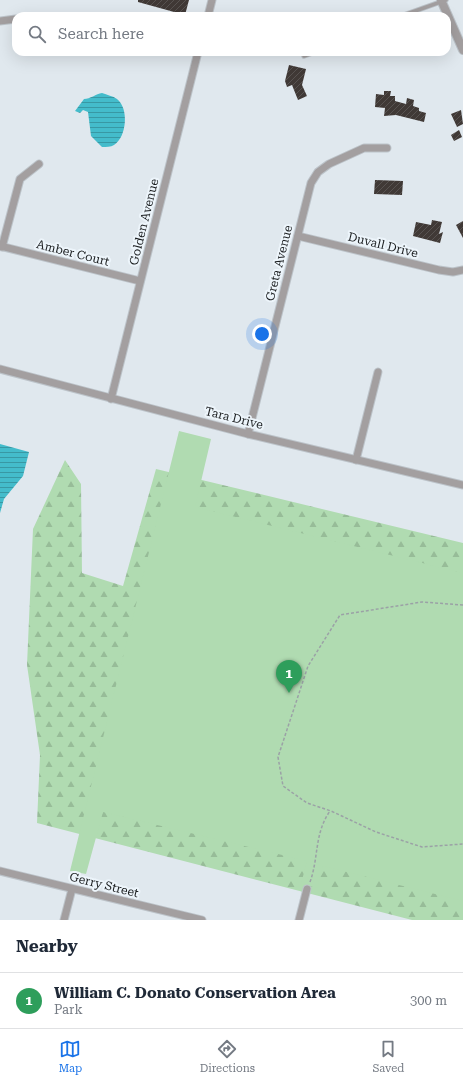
<!DOCTYPE html>
<style>
:root{--surface:#fff;--page:#f2f2f3;--text:#1f2937;--muted:#747a83;--line:#e0e1e3;--accent:#1a73e8}
body{margin:0;font-family:"Roboto Serif",serif;background:var(--page);color:var(--text)}
.you{position:absolute;left:262px;top:334px;width:14px;height:14px;margin:-10px;border:3px solid #fff;border-radius:50%;background:#1a73e8;box-shadow:0 0 0 6px #1a73e833}
.badge{display:grid;place-items:center;width:26px;height:26px;border-radius:50%;background:var(--accent);color:#fff;font-size:13px;font-weight:700}
.pin{position:absolute;translate:-50% -33px;filter:drop-shadow(0 1px 2px #0008)}
.pin::after{content:'';position:absolute;top:21px;width:14px;height:12px;background:inherit;clip-path:polygon(0 0,100% 0,50% 100%)}
.list{margin:0;padding:0;list-style:none}
h2{display:flex;justify-content:space-between;align-items:center;height:52px;margin:0;padding:0 16px;font-size:17px}
h2 small{font-size:13px;font-weight:400;color:var(--muted)}
.list li{display:grid;grid-template-columns:26px 1fr auto;gap:12px;align-items:center;box-sizing:border-box;height:56px;padding:0 16px;border-top:1px solid var(--line)}
.list b{display:block;font-size:15px;white-space:nowrap}
.list p{margin:0;font-size:13px;white-space:nowrap;color:var(--muted)}
.list em{font-size:13px;font-style:normal;color:var(--muted)}
.icon{flex:none;width:22px;height:22px;fill:none;stroke:currentColor;stroke-width:2;stroke-linecap:round;stroke-linejoin:round}
.map{position:relative;flex:none;width:463px;height:920px;overflow:hidden}
.search{position:absolute;background:var(--surface);box-shadow:0 4px 16px #0002;left:12px;right:12px;top:12px;height:44px;display:flex;align-items:center;gap:10px;box-sizing:border-box;padding:0 14px;border-radius:12px;color:var(--muted);font-size:15px}
.sheet{height:108px;background:var(--surface)}
nav{display:flex;justify-content:space-around;align-items:center;box-sizing:border-box;height:56px;border-top:1px solid var(--line);background:var(--surface);font-size:11px;color:var(--muted)}
nav a{display:grid;justify-items:center;gap:2px}
nav .on{color:var(--accent)}
.map>svg:first-child{display:block}
.forest{fill:url(#forest-firs)}
.park{fill:#b0dbb1}
.water{fill:url(#water-rules)}
.building{fill:url(#building-hatch)}
.lines{fill:none;stroke-linecap:round;stroke-linejoin:round}
.service-casing{stroke:#bcc3c9;stroke-width:5.5}
.minor-casing{stroke:#bcc3c9;stroke-width:9}
.tertiary-casing{stroke:#bcc3c9;stroke-width:10}
.path{stroke:#9ba1a6;stroke-width:1.5;stroke-dasharray:3 2;stroke-linecap:butt}
.service{stroke:#a39fa0;stroke-width:3.5}
.minor{stroke:#a39fa0;stroke-width:7}
.tertiary{stroke:#a39fa0;stroke-width:8}
.labels{text-anchor:middle;stroke-width:4;stroke-linejoin:round;paint-order:stroke}
.street-label{font-size:12px;fill:#1a1d1f;stroke:#edf5fb}
</style>
<div class="map">
<svg width="463" height="920" viewBox="0 0 463 920">
<defs>
<pattern id="forest-firs" width="22" height="20" patternUnits="userSpaceOnUse"><rect width="22" height="20" fill="#b0dbb1"/><path d="M5 1l3.5 6h-7zM16 11l3.5 6h-7z" fill="#97bc98"/></pattern>
<pattern id="water-rules" width="6" height="5" patternUnits="userSpaceOnUse"><rect width="6" height="5" fill="#44bccb"/><path d="M0 2.5h6" fill="none" stroke="#3898a4"/></pattern>
<pattern id="building-hatch" width="6" height="6" patternUnits="userSpaceOnUse"><rect width="6" height="6" fill="#403936"/><path d="M-1 1l2-2M0 6l6-6M5 7l2-2" fill="none" stroke="#585351"/></pattern>
</defs>
<rect width="100%" height="100%" fill="#e0e8ee"/>
<!-- forest -->
<path class="forest" d="M 65,460 L 81,484 L 82,573 L 123,586 L 156,469 L 463,543 L 463,920 L 412,920 L 37,823 L 40,755 L 27,665 L 33,529 Z"/>
<!-- park -->
<path class="park" d="M 179,431 L 211,439 L 195,507 L 463,573 L 463,901 L 323,866 L 317,888 L 301,884 L 307,861 L 103,812 L 86,874 L 70,871 Z"/>
<!-- water -->
<g class="water">
<path d="M 102,93 C 107,95 113,96 117,99 C 129,108 127,137 114,145 C 111,147 106,147 102,147 L 91,136 L 88,112 L 83,110 L 80,113 L 75,111 L 84,99 C 90,99 96,94 102,93 Z"/>
<path d="M 0,444 L 29,452 L 23,476 L 4,499 L 0,513 Z"/>
</g>
<!-- building -->
<g class="building">
<path d="M 138,0 L 189,0 L 185,15 L 138,2 Z"/>
<path d="M 289,65 L 306,69 L 302,85 L 307,96 L 298,100 L 292,85 L 287,87 L 285,81 Z"/>
<path d="M 384,91 L 391,91 L 390,96 L 395,96 L 395,101 L 406,104 L 407,98 L 414,100 L 413,106 L 419,108 L 419,111 L 426,113 L 424,122 L 396,115 L 384,116 L 385,108 L 375,107 L 376,94 L 384,95 Z"/>
<path d="M 461,110 L 463,124 L 457,127 L 451,114 Z"/>
<path d="M 459,130 L 462,137 L 454,141 L 451,135 Z"/>
<path d="M 375,180 L 403,181 L 402,195 L 374,194 Z"/>
<path d="M 432,220 L 442,222 L 439,234 L 443,232 L 440,243 L 413,236 L 416,222 L 431,225 Z"/>
<path d="M 463,221 L 463,238 L 456,225 Z"/>
</g>
<g class="lines">
<defs>
<g id="service">
<path d="M 401,16 L 446,0"/>
<path d="M 304,56 L 315,52"/>
</g>
<g id="minor">
<path d="M 208,16 L 212,0"/>
<path d="M 0,21 L 16,19"/>
<path d="M 298,236 L 439,270 L 453,272 L 463,270"/>
<path d="M 0,246 L 140,281"/>
<path d="M 2,247 L 20,179 L 39,164"/>
<path d="M 0,369 L 248,434 L 463,485"/>
<path d="M 111,399 L 198,52"/>
<path d="M 248,434 L 311,183 L 318,172 L 329,164 L 364,148 L 387,148"/>
<path d="M 356,460 L 378,372"/>
<path d="M 0,871 L 202,920"/>
<path d="M 64,920 L 72,889"/>
<path d="M 299,920 L 307,889"/>
</g>
<path id="tertiary" d="M 441,0 L 463,50"/>
</defs>
<!-- service casing -->
<use href="#service" class="service-casing"/>
<!-- minor casing -->
<use href="#minor" class="minor-casing"/>
<!-- tertiary casing -->
<use href="#tertiary" class="tertiary-casing"/>
<!-- path -->
<g class="path">
<path d="M 463,605 L 422,602 L 340,615 L 308,666 L 278,757 L 283,786 L 307,803 L 331,811 L 376,832 L 422,847 L 463,844"/>
<path d="M 310,882 C 319,857 314,834 330,811"/>
</g>
<!-- service -->
<use href="#service" class="service"/>
<!-- minor -->
<use href="#minor" class="minor"/>
<!-- tertiary -->
<use href="#tertiary" class="tertiary"/>
</g>
<g class="labels">
<!-- street labels -->
<g class="street-label">
<text transform="translate(144 222) rotate(-76)" y="4">Golden Avenue</text>
<text transform="translate(383 245) rotate(14)" y="4">Duvall Drive</text>
<text transform="translate(73 253) rotate(14)" y="4">Amber Court</text>
<text transform="translate(279 263) rotate(-76)" y="4">Greta Avenue</text>
<text transform="translate(234 418) rotate(14)" y="4">Tara Drive</text>
<text transform="translate(104 885) rotate(14)" y="4">Gerry Street</text>
</g>
</g>
</svg>
<div class="you"></div>
<div class="pin badge" style="left:289px;top:693px;background:#2e9e5b">1</div>
<div class="search"><svg class="icon" aria-label="search" viewBox="0 0 24 24"><circle cx="10" cy="10" r="6"/><path d="M15 15l6 6"/></svg>Search here</div>
</div>
<section class="sheet">
<h2>Nearby<small></small></h2>
<ul class="list">
<li><span class="badge" style="background:#2e9e5b">1</span><div><b>William C. Donato Conservation Area</b><p>Park</p></div><em>300 m</em></li>
</ul>
</section>
<nav>
<a class="on"><svg class="icon" aria-label="map" viewBox="0 0 24 24"><path d="M3 6l6-2 6 2 6-2v14l-6 2-6-2-6 2zM9 4v14M15 6v14"/></svg>Map</a>
<a><svg class="icon" aria-label="directions" viewBox="0 0 24 24"><path d="M12 3l9 9-9 9-9-9zM9 14v-3h6M13 9l2 2-2 2"/></svg>Directions</a>
<a><svg class="icon" aria-label="saved" viewBox="0 0 24 24"><path d="M7 4h10v16l-5-4-5 4z"/></svg>Saved</a>
</nav>
